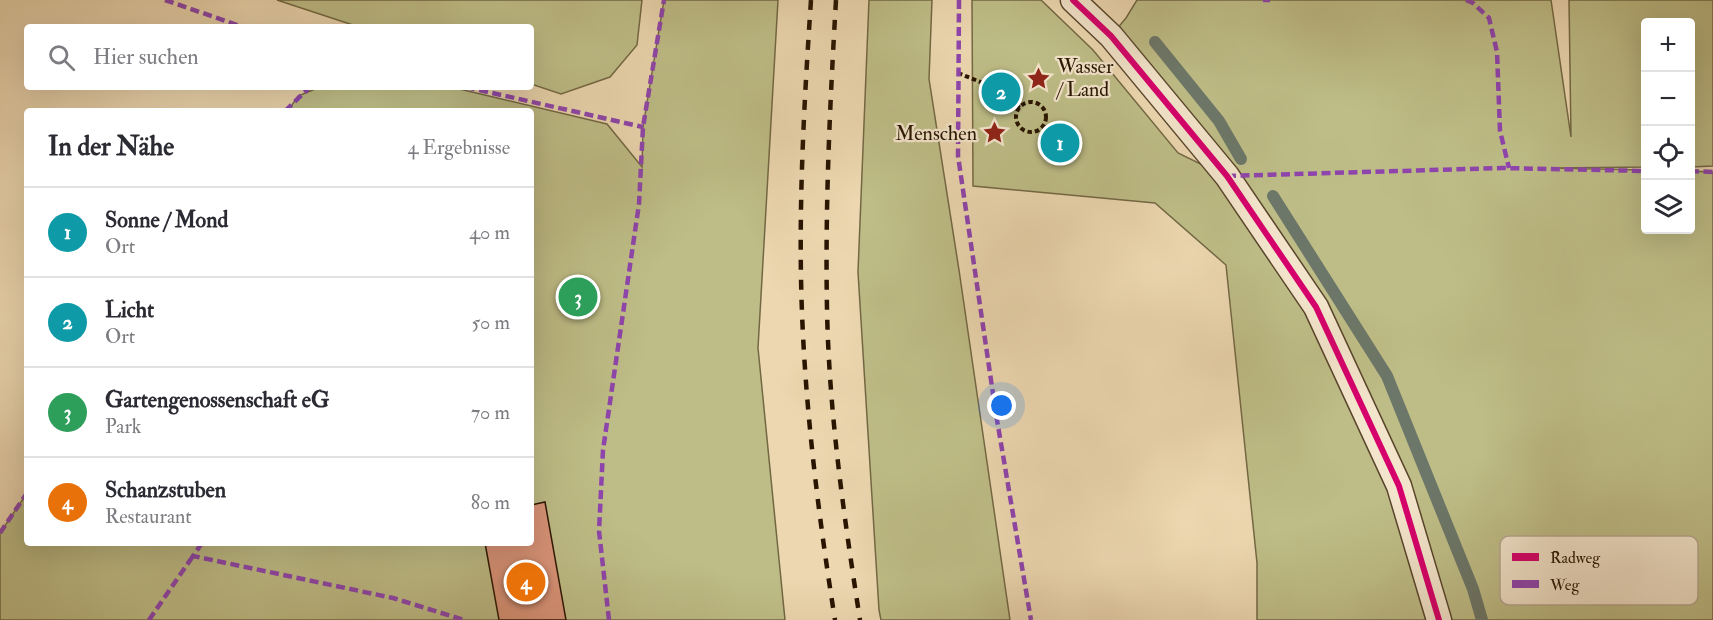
<!DOCTYPE html>
<html lang="de">
<meta charset="utf-8">
<style>
:root{--surface:#fff;--page:#f2f2f3;--text:#2b2b33;--muted:#7c7c81;--line:#e1e1e2;--accent:#111827}
body{margin:0;font-family:"IM FELL Double Pica",serif;background:var(--page);color:var(--text)}
.controls{position:absolute;right:18px;top:18px;display:grid;overflow:hidden;border-radius:6px;box-shadow:0 6px 24px #0002}
.controls button{width:54px;height:54px;display:grid;place-items:center;padding:0;border:0;border-bottom:2px solid var(--line);background:var(--surface);color:var(--text);font:30px sans-serif}
.you{position:absolute;left:1002px;top:406px;width:21px;height:21px;margin:-15px;border:4px solid #fff;border-radius:50%;background:#1a73e8;box-shadow:0 0 0 9px #1a73e833}
.badge{display:grid;place-items:center;width:39px;height:39px;border-radius:50%;background:var(--accent);color:#fff;font-size:20px;font-weight:700}
.pin{position:absolute;translate:-50% -50%;border:3px solid #fff;box-shadow:0 2px 6px #0006}
.list{margin:0;padding:0;list-style:none}
h2{display:flex;justify-content:space-between;align-items:center;height:78px;margin:0;padding:0 24px;font-size:26px}
h2 small{font-size:20px;font-weight:400;color:var(--muted)}
.list li{display:grid;grid-template-columns:39px 1fr auto;gap:18px;align-items:center;box-sizing:border-box;height:90px;padding:0 24px;border-top:2px solid var(--line)}
.list b{display:block;font-size:22px;white-space:nowrap}
.list p{margin:0;font-size:20px;white-space:nowrap;color:var(--muted)}
.list em{font-size:20px;font-style:normal;color:var(--muted)}
.icon{flex:none;width:33px;height:33px;fill:none;stroke:currentColor;stroke-width:2;stroke-linecap:round;stroke-linejoin:round}
.map{position:relative;flex:none;width:1713px;height:620px;overflow:hidden}
.search{position:absolute;background:var(--surface);box-shadow:0 6px 24px #0002;left:24px;top:24px;width:510px;height:66px;display:flex;align-items:center;gap:15px;box-sizing:border-box;padding:0 21px;border-radius:6px;color:var(--muted);font-size:22px}
.panel{position:absolute;background:var(--surface);box-shadow:0 6px 24px #0002;left:24px;top:108px;width:510px;height:438px;border-radius:6px}
.map>svg:first-child{display:block}
.green{fill:#bebd87;stroke:#736844;stroke-width:1.5}
.lines{fill:none;stroke-linecap:round;stroke-linejoin:round}
.stream{stroke:#6c7769;stroke-width:12}
.building{fill:#db947a;stroke:#281400;stroke-width:1.5}
.lane-casing{stroke:#59452c;stroke-width:27}
.path{stroke:#281400;stroke-width:4;stroke-dasharray:4.5 3;stroke-linecap:butt}
.lane{stroke:#f3e5cc;stroke-width:24}
.rail{stroke:#281400;stroke-width:4.5;stroke-dasharray:10 10;stroke-linecap:butt}
.quiet{stroke:#8e44ad;stroke-width:4.5;stroke-dasharray:9 4.5;stroke-linecap:butt}
.cycleway-casing{stroke:#f3e5cc;stroke-width:10}
.cycleway{stroke:#d6006c;stroke-width:6}
.labels{text-anchor:middle;stroke-width:4.5;stroke-linejoin:round;paint-order:stroke}
.poi-label{font-size:20px;fill:#281400;stroke:#f3e5cc;text-anchor:start}
.key{fill:#f3e5cc;stroke:#b6a68f;stroke-width:1.5}
.key-label{font-size:16px;fill:#281400}
</style>
<div class="map">
<svg width="1713" height="620" viewBox="0 0 1713 620">
<rect width="100%" height="100%" fill="#ecd7b0"/>
<filter id="stains"><feTurbulence type="fractalNoise" baseFrequency=".00333" numOctaves="4"/><feColorMatrix values="0 0 0 0 .2 0 0 0 0 .09 0 0 0 0 .02 0 0 0 .5 -.17"/></filter>
<radialGradient id="worn" r=".72"><stop offset=".6" stop-color="#630" stop-opacity="0"/><stop offset="1" stop-color="#630" stop-opacity=".3"/></radialGradient>
<!-- green -->
<g class="green">
<path d="M 277,0 L 642,0 L 637,45 L 610,77 L 561,94 L 531,84 L 531,27 L 359,27 Z"/>
<path d="M 664,0 L 778,0 L 758,348 L 785,620 L 0,620 L 0,533 L 27,493 L 27,543 L 531,543 L 531,111 L 288,111 L 298,96 L 320,87 L 451,87 L 607,124 L 642,167 L 643,127 Z"/>
<path d="M 869,0 L 932,0 L 929,79 L 959,270 L 1010,620 L 881,620 L 879,610 L 858,272 Z"/>
<path d="M 972,0 L 1041,0 L 1093,50 L 1178,153 L 1225,176 L 1111,36 L 1126,18 L 1137,0 L 1551,0 L 1571,137 L 1569,0 L 1713,0 L 1713,166 L 1691,167 L 1690,22 L 1646,22 L 1645,167 L 1553,168 L 1645,170 L 1646,230 L 1690,230 L 1691,171 L 1713,172 L 1713,620 L 1257,620 L 1257,563 L 1226,265 L 1155,203 L 973,186 Z"/>
</g>
<g class="lines">
<!-- stream -->
<g class="stream">
<path d="M 1155,42 L 1219,121 L 1241,159"/>
<path d="M 1273,196 L 1387,376 L 1473,589 L 1482,620"/>
</g>
</g>
<!-- building -->
<path class="building" d="M 545,502 L 566,620 L 499,620 L 485,543 L 531,543 L 531,505 Z"/>
<g class="lines">
<defs>
<path id="lane" d="M 1073,0 L 1111,36 L 1227,176 L 1316,307 L 1399,486 L 1439,620"/>
</defs>
<!-- lane casing -->
<use href="#lane" class="lane-casing"/>
<!-- path -->
<g class="path">
<path d="M 958,73 L 983,83 L 1001,82 L 1007,86 L 1019,108"/>
<path d="M 983,83 L 993,98 L 1001,99 L 1013,98"/>
<circle cx="1031" cy="117" r="15"/>
</g>
<!-- lane -->
<use href="#lane" class="lane"/>
<!-- rail -->
<g class="rail">
<path d="M 811,0 C 804,104 798,209 802,313 C 806,416 819,519 835,620"/>
<path d="M 836,0 C 830,103 825,205 827,309 C 829,413 844,517 860,620"/>
</g>
<!-- quiet -->
<g class="quiet">
<path d="M 165,0 L 243,27"/>
<path d="M 959,0 L 958,156 L 996,414 L 1031,620"/>
<path d="M 1263,0 L 1270,0"/>
<path d="M 1466,0 L 1473,3 L 1489,18 L 1497,52 L 1500,131 L 1509,168"/>
<path d="M 466,87 L 643,127"/>
<path d="M 285,111 L 310,87"/>
<path d="M 1690,171 L 1713,172"/>
<path d="M 1227,176 L 1502,168 L 1646,171"/>
<path d="M 0,533 L 27,493"/>
<path d="M 202,543 L 193,556 L 393,598 L 464,620"/>
<path d="M 149,620 L 193,556"/>
<path d="M 609,620 L 599,531 L 603,450 L 639,204 L 643,127 L 664,0"/>
</g>
<defs>
<path id="cycleway" d="M 1073,0 L 1111,36 L 1227,176 L 1316,307 L 1399,486 L 1439,620"/>
</defs>
<!-- cycleway casing -->
<use href="#cycleway" class="cycleway-casing"/>
<!-- cycleway -->
<use href="#cycleway" class="cycleway"/>
</g>
<!-- icons -->
<defs>
<symbol id="sight-bare" viewBox="-9 -9 18 18"><path d="M0-6L1.8-2.2L6-1.7L2.9 1.2L3.7 5.4L0 3.3L-3.7 5.4L-2.9 1.2L-6-1.7L-1.8-2.2Z" fill="#8f2418" stroke="#f3e5cc" stroke-width="2.5" paint-order="stroke"/></symbol>
</defs>
<g fill-rule="evenodd">
<use href="#sight-bare" x="1022" y="62" width="33" height="33"/>
<use href="#sight-bare" x="978" y="116" width="33" height="33"/>
</g>
<g class="labels">
<!-- poi labels -->
<g class="poi-label">
<text x="1057" y="73">Wasser<tspan x="1057" dy="23">/ Land</tspan></text>
<text x="977" y="140" text-anchor="end">Menschen</text>
</g>
</g>
<!-- legend -->
<rect x="1500" y="536" width="198" height="69" rx="9" class="key"/>
<rect x="1512" y="553" width="27" height="8" fill="#d6006c"/>
<rect x="1512" y="580" width="27" height="8" fill="#8e44ad"/>
<g class="key-label">
<text x="1550" y="563">Radweg</text>
<text x="1550" y="590">Weg</text>
</g>
<rect width="100%" height="100%" filter="url(#stains)"/>
<rect width="100%" height="100%" fill="url(#worn)"/>
</svg>
<div class="controls">
<button>+</button>
<button>−</button>
<button><svg class="icon" aria-label="locate" viewBox="0 0 24 24"><circle cx="12" cy="12" r="6"/><path d="M12 2v4M12 18v4M2 12h4M18 12h4"/></svg></button>
<button><svg class="icon" aria-label="layers" viewBox="0 0 24 24"><path d="M12 4l9 5-9 5-9-5zM3 14l9 5 9-5"/></svg></button>
</div>
<div class="you"></div>
<div class="pin badge" style="left:1060px;top:143px;background:#0f9aa8">1</div>
<div class="pin badge" style="left:1001px;top:92px;background:#0f9aa8">2</div>
<div class="pin badge" style="left:578px;top:297px;background:#2e9e5b">3</div>
<div class="pin badge" style="left:526px;top:582px;background:#e8710a">4</div>
<div class="search"><svg class="icon" aria-label="search" viewBox="0 0 24 24"><circle cx="10" cy="10" r="6"/><path d="M15 15l6 6"/></svg>Hier suchen</div>
<section class="panel">
<h2>In der Nähe<small>4 Ergebnisse</small></h2>
<ul class="list">
<li><span class="badge" style="background:#0f9aa8">1</span><div><b>Sonne / Mond</b><p>Ort</p></div><em>40 m</em></li>
<li><span class="badge" style="background:#0f9aa8">2</span><div><b>Licht</b><p>Ort</p></div><em>50 m</em></li>
<li><span class="badge" style="background:#2e9e5b">3</span><div><b>Gartengenossenschaft eG</b><p>Park</p></div><em>70 m</em></li>
<li><span class="badge" style="background:#e8710a">4</span><div><b>Schanzstuben</b><p>Restaurant</p></div><em>80 m</em></li>
</ul>
</section>
</div>
